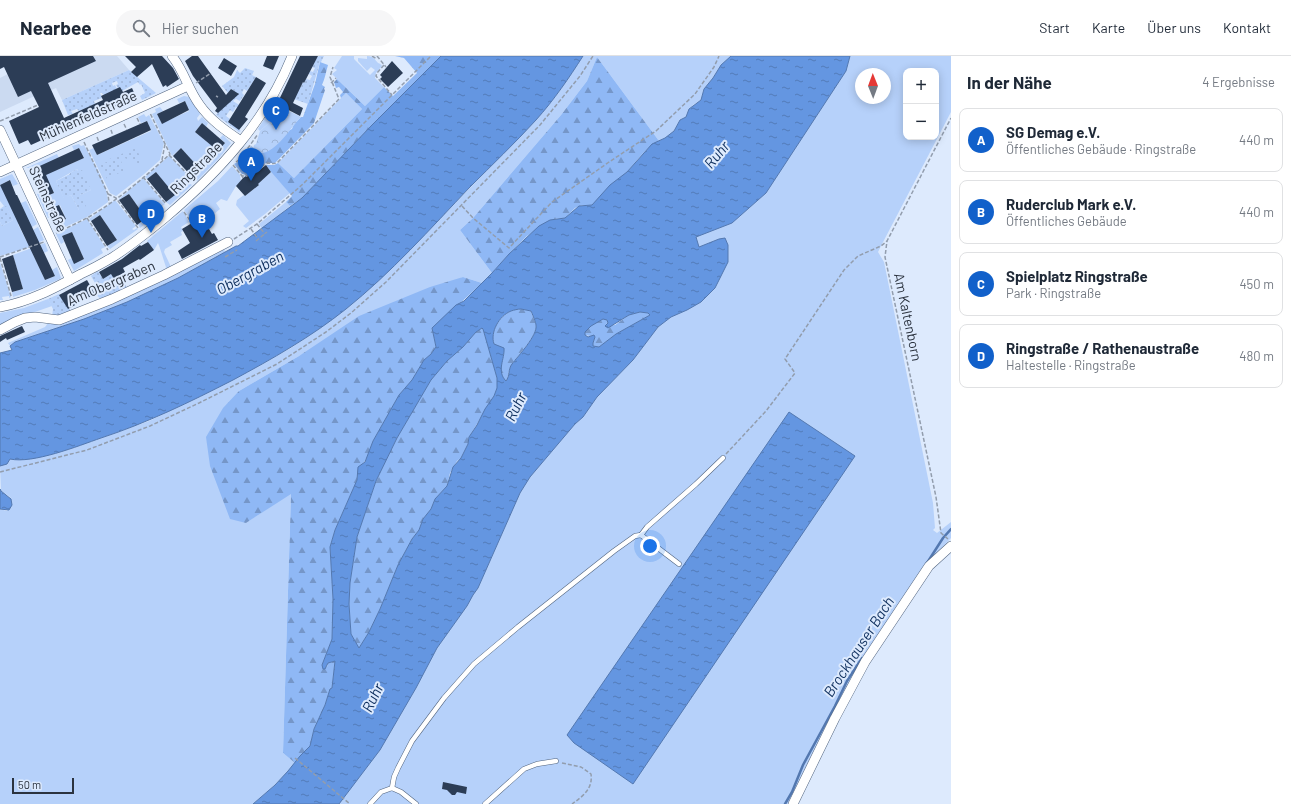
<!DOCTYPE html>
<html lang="de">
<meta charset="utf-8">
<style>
:root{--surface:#fff;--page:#f6f6f7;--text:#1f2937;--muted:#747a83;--line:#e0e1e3;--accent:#1160ca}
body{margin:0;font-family:Barlow,sans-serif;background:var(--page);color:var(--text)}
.controls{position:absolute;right:12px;top:12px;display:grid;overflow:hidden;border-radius:8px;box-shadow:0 2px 10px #0003}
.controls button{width:36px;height:36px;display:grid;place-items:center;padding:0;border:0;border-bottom:1px solid var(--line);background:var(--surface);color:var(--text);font:20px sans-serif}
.compass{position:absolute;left:855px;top:12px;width:36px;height:36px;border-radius:50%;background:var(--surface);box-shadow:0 2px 10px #0003;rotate:359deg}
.scale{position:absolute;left:12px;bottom:10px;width:62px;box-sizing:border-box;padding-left:4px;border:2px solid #2b333f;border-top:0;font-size:11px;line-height:14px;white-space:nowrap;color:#2b333f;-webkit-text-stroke:3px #ddeafd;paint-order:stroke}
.you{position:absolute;left:650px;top:490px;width:14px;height:14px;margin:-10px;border:3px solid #fff;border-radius:50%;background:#1a73e8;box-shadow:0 0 0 6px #1a73e833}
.badge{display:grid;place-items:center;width:26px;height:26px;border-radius:50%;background:var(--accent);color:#fff;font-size:13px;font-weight:700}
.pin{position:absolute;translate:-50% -33px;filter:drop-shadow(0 1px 2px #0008)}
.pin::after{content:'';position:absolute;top:21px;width:14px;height:12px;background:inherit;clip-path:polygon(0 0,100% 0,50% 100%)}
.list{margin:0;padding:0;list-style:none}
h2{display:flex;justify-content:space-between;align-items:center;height:52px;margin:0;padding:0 16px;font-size:17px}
h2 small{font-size:13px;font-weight:400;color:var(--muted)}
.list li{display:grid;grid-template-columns:26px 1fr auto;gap:12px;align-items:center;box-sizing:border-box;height:64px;margin:0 8px 8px;padding:0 8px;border:1px solid var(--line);border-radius:8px}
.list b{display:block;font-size:15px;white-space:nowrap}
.list p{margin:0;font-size:13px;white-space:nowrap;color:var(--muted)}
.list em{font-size:13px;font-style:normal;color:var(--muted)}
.icon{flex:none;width:22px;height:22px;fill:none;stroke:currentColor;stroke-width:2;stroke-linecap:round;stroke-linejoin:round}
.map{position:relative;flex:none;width:951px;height:748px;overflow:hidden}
header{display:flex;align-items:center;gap:24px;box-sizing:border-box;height:56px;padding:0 20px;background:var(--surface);border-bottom:1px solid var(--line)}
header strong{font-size:19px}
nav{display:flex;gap:22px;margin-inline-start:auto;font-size:14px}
.search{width:280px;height:36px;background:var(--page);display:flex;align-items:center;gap:10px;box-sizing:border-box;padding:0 14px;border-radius:22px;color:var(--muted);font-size:15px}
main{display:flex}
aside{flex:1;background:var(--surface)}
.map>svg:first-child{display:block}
.built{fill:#cbdaf1}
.grass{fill:#b6d1fa;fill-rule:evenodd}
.forest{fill:url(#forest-firs)}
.park{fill:url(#park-crowns)}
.garden{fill:url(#garden-dots)}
.water{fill:url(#water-ripples);stroke:#5378b0;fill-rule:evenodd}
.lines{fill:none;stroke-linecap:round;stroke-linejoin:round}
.stream{stroke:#5378b0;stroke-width:2.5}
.building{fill:#2c3d56}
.service-casing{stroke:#51647f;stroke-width:5.5}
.minor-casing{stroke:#51647f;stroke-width:10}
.path{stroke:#929dad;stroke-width:1.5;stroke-dasharray:4 2;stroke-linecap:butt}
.service{stroke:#fff;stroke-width:4.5}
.minor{stroke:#fff;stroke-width:9}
.labels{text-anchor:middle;stroke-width:4;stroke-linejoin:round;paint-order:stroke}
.street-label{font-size:14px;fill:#2b333f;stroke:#ddeafd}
.water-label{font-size:15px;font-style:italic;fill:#0d2e5d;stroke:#ddeafd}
</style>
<header>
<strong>Nearbee</strong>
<div class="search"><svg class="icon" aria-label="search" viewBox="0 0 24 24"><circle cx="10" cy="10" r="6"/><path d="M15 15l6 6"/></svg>Hier suchen</div>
<nav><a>Start</a><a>Karte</a><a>Über uns</a><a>Kontakt</a></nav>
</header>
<main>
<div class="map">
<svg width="951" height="748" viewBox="0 0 951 748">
<defs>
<pattern id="forest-firs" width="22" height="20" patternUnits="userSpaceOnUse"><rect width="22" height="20" fill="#8fb8f5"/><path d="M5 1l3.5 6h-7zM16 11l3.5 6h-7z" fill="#7596c8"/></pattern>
<pattern id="park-crowns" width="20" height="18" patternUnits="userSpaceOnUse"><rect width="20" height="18" fill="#b6d1fa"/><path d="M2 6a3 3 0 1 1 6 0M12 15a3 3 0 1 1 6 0" fill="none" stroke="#9db4d7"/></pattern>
<pattern id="garden-dots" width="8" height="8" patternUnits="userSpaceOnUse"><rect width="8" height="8" fill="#b6d1fa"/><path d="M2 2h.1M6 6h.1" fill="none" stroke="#9db4d7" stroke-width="1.8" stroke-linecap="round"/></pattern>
<pattern id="water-ripples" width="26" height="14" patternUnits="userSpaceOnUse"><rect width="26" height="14" fill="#6496e1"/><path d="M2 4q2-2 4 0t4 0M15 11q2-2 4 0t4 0" fill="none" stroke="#537bb8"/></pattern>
</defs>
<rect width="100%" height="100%" fill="#ddeafd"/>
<!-- built -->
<path class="built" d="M 44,0 L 117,0 L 129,14 L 62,44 L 56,32 L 40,39 L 39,38 L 0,56 L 0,22 Z"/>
<!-- grass -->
<g class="grass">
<path d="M 342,0 L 354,0 L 354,3 L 370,19 L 375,14 L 371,11 L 367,15 L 358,5 L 358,2 L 367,3 L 367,0 C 374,0 375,4 378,7 C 380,8 381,8 382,10 L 376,17 L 375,22 L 384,31 L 365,50 L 332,18 L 337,14 L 334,12 Z"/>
<path d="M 583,0 L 731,0 L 721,9 L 713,22 L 704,33 L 701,44 L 693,49 L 686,61 L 680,64 L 671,79 L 659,85 L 597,1 L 587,25 L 561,59 L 473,162 L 460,174 L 492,217 L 482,227 L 463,221 L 299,300 L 239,335 L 246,467 L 291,437 L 283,697 L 295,707 C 283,722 268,735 253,748 L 0,748 L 0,453 L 7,455 L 12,446 L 10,441 L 1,435 L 0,410 L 7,408 L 10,403 L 82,389 L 149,365 L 213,334 L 263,307 L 291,292 L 327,267 L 347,252 L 398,206 L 536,64 L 559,36 Z"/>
<path d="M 850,0 L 951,0 L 951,56 L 881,190 L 878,196 L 884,206 L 933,447 L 935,472 L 933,474 L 937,477 L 951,466 L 951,482 L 935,499 L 932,498 L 856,611 L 865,606 L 793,748 L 339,748 L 380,694 L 416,632 L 437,592 L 467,550 L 473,539 L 478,532 L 520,437 L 530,421 L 575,368 L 583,361 L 597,341 L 633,304 L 658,271 L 671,261 L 687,254 L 719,183 L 699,191 L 695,181 L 732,167 L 766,137 L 846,15 ZM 906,15 L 936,15 L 936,81 L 906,81 ZM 861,18 L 885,18 L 885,42 L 861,42 Z"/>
<path d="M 346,37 L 362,53 L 294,122 L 278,107 Z"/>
<path d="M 184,40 L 189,41 L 200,58 L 197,62 L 198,65 L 202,61 L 208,67 L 206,71 L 202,67 L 195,76 L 218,95 L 225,87 L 220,82 L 223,79 L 231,87 L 220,101 L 197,125 L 193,122 L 201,114 L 181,92 L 172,100 L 152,58 L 156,56 L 155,53 L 160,51 L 163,55 L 157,58 L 162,67 L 189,55 L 185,45 L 179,47 L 177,43 Z"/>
<path d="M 274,48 L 281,51 L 269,67 L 260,75 L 258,73 Z"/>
<path d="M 144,58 L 146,61 L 149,59 L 164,87 L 160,104 L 143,119 L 116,140 L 110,137 L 89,94 L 94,92 L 97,99 L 151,75 L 147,65 L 141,67 L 138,61 Z"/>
<path d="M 79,88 L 81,90 L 84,89 C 92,104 108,128 108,146 L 87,161 L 63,172 L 60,166 L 66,163 L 60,149 L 50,153 L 53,160 L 48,162 L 37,138 L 41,136 L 44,141 L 54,137 L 41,110 L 30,115 L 29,112 L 26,112 L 57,98 L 59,102 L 57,114 L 84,102 L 79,92 L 74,94 L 72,90 ZM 77,113 L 91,134 L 80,139 L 79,154 L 71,139 L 64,142 L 56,125 Z"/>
<path d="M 169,100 L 192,123 L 189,127 L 192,129 L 170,149 L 166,146 L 174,139 L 156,116 L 147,123 L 145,121 Z"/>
<path d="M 232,110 L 240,119 L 241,126 L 236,130 L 227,145 L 221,143 L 216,147 L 220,153 L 214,158 L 200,158 L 191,164 L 184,154 L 218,125 Z"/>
<path d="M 271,116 L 290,137 L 265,158 L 246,172 L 243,170 L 249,165 L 236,149 L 237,144 L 244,139 L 245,140 L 259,129 L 258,128 Z"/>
<path d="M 12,118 L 18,128 L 13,130 L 10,124 L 0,129 L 21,147 L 26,145 L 37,168 L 32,171 L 18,168 L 27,186 L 33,174 L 38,171 L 44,184 L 27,192 L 0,200 L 0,166 L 2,170 L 13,164 L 6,151 L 0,153 L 4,150 L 0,145 L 0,123 Z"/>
<path d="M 143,122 L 165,148 L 161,151 L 164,153 L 140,172 L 138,168 L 146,162 L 129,138 L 119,144 L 119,143 Z"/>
<path d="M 115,144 L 136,170 L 132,173 L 134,174 L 137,172 L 138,173 L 110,193 L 107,190 L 117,184 L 100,159 L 91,165 L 89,163 Z"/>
<path d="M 286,146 L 290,150 L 262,173 L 259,168 Z"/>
<path d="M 183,155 L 189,166 L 181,171 L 183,175 L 181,176 L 182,179 L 170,186 L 172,189 L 165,193 L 164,196 L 171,211 L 167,214 C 164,206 161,194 158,187 L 154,194 L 147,185 Z"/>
<path d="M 87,163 L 105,191 L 101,193 L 103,197 L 74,215 L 68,204 L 72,202 L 75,207 L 84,203 L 72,176 L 62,180 L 64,186 L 61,188 L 56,178 Z"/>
<path d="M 45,187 L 48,195 L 44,197 L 32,196 L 45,224 L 55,220 L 52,214 L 57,211 L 61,222 L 60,223 L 35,234 L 13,241 L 12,236 L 23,233 L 13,199 Z"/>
<path d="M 223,191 L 225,196 L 178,222 L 127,246 L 84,263 L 15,286 L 10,290 L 8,287 L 45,271 L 49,266 Z"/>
<path d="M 0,206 L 11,241 L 9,242 L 9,240 L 2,241 L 3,244 L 0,244 Z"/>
<path d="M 48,243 L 52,250 L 35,256 L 35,258 L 0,272 L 0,257 L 24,252 Z"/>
</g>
<!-- forest -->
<g class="forest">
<path d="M 395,0 L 441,0 L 372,69 L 302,142 L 290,150 L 286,146 L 292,140 L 271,116 L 266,109 L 274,109 L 278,107 L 294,122 L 362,53 L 346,37 L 341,42 L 340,39 L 343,36 L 339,31 L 336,32 L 334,26 L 337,23 L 365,50 L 384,31 L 393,40 L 417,17 L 404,2 Z"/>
<path d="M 597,1 L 659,85 C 645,92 637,105 627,116 C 616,127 604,138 592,149 L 582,149 L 575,152 L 565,162 L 554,163 L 527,180 L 509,198 L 492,217 L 460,174 L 473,162 L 561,59 L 587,25 Z"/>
<path d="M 320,6 L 328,9 C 326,16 325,22 322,29 L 325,31 L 324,33 L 325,34 L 314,67 L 275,107 L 266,107 L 261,110 L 258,109 L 246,120 L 244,118 L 242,118 L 234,108 L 241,104 L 251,90 L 254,92 L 253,94 L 292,73 L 294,68 L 301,61 L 303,61 L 315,28 Z"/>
<path d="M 463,221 L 482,227 C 465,243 449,257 432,272 L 436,291 L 431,298 L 424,304 L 412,324 L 399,339 L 373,385 L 368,400 L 357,417 L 357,424 L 335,474 L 330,491 L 333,543 L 332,583 L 322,609 L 327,611 L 328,607 L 335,605 L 332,632 L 330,633 L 325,649 L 314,673 L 310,690 L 295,707 L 283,697 L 291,438 L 246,467 L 230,463 L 210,410 L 206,381 L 223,352 L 239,335 L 299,300 L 359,260 L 430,231 Z"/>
<path d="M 521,253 L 531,255 C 531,257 536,267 536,269 C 538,279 517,300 512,308 C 508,313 509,320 506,325 C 498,318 501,306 504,298 L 494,288 C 490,276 499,261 511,255 C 514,254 518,253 521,253 Z"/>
<path d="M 640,256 L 648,257 L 650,259 L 616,278 L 599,291 L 593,290 L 593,287 L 595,281 L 585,279 L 585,276 C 590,270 598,262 606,263 L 608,266 L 605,270 L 615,269 L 629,259 Z"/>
<path d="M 482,272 L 483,273 L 497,322 L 497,333 L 494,340 L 469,381 L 468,388 L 461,402 L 457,405 L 450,417 L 447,430 L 435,443 L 431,453 L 423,463 L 419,474 L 412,483 L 398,509 L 380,553 L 369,576 L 359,592 L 351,578 L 349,548 L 350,527 L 357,481 L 376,425 L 397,382 L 431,324 L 447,305 L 463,291 L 476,276 Z"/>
</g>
<!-- park -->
<path class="park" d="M 281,51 L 301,61 C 291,71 269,108 253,94 L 254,89 L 256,88 L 260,75 L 269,67 Z"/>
<!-- garden -->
<g class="garden">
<path d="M 319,0 L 324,0 L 321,6 L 320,6 L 308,48 L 294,43 L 303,26 L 304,27 L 306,23 L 310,24 L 312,20 L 309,18 L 310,15 L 313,16 L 315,12 L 312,11 L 308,3 L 315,5 L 317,1 Z"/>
<path d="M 245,12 L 254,15 L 252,19 L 256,21 L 247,35 L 244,33 L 242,37 L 244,39 L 240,45 L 236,43 L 233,45 L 244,52 L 242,55 L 236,51 L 233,56 L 230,54 L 226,60 L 230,63 L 228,66 L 241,75 L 239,76 L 216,59 L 235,36 L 231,33 L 228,37 L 222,30 L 234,21 L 237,14 L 240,17 Z"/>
<path d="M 129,14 L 156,37 L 142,44 L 140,40 L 145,37 L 141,28 L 140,29 L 138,26 L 122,35 L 119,34 L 116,29 L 118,28 L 117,25 L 112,27 L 113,30 L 115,29 L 119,37 L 104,39 L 102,37 L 100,37 L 102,42 L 94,45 L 95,48 L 79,55 L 77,53 L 71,55 L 73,58 L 68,59 L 62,44 Z"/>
<path d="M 136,92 L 143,107 L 137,110 L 132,102 L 127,104 L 126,102 L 121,105 L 125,114 L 107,123 L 100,108 L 107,106 L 107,104 Z"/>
<path d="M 77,113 L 78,115 L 82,114 L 91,134 L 80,139 L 86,150 L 79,154 L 71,139 L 64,143 L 56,125 L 70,118 L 70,117 Z"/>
<path d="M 6,150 L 13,164 L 2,170 L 0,166 L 0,153 Z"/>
<path d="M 98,215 L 103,223 L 111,218 L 114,223 L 120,219 L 127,232 L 103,245 L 94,237 L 99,234 L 91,220 Z"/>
<path d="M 59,238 L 72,257 L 52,261 L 53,253 L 48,243 Z"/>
</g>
<!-- water -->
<g class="water">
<path d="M 441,0 L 583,0 C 569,22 554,44 536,64 C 515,87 492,109 470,131 C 430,173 391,217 346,253 C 311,281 272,303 233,324 C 190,346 147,367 101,382 C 78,390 33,408 10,403 L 7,408 L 0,410 L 0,297 L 12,294 L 10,290 L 15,286 L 84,263 L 127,246 L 178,222 L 236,190 L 238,190 L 302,142 L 372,69 Z"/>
<path d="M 731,0 L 850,0 L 846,15 L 766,137 L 732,167 L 696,181 L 699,191 L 719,183 L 725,182 L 728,189 L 728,206 L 715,232 L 701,246 L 687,254 L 671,261 L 658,271 L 633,304 L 597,341 L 583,361 L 575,368 L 530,421 L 520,437 L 478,532 L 473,539 L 467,550 L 437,592 L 416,632 L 380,694 L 339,748 L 253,748 L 275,729 L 288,715 L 300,700 L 310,690 L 314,673 L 325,649 L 330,633 L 332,632 L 335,605 L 328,607 L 325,613 L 323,613 L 322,609 L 332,583 L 333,543 L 330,491 L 335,474 L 357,424 L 358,411 L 365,406 L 373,385 L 399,339 L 412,324 L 424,304 L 431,298 L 436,291 L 432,272 L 456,249 L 464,245 L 492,217 L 509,198 L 539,170 L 550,164 L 565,162 L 579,150 L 592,149 L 610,129 L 627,116 L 652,88 L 665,82 L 674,75 L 680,64 L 686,61 L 689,53 L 701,44 L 704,33 L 713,22 L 721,9 ZM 521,253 L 531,255 C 532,257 536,267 536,269 C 538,279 518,300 512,308 C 508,313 510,320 506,325 C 496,315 505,303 504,292 L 494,288 C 490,276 499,260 511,255 C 514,254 518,253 521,253 ZM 640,256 L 648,257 L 650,259 L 616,278 L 599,291 L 593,290 L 593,287 L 595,281 L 594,279 L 588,281 L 585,279 L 585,276 L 591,270 L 603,263 L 607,264 L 608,267 L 605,270 L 608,272 L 629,259 ZM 482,272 L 483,273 L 497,322 L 497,332 L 494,340 L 485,353 L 477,369 L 469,381 L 468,388 L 461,402 L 453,411 L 447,430 L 435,443 L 431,453 L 423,463 L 419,474 L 412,483 L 398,509 L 380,553 L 369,576 L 359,592 L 351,578 L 349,548 L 350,527 L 357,481 L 376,425 L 397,382 L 431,324 L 447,305 L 463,291 L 476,276 Z"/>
<path d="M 789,356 L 855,400 L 633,728 L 574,687 L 567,679 Z"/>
<path d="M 0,433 L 1,435 L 11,443 L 12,449 L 9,454 L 0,453 Z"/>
</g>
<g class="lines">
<!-- stream -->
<g class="stream">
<path d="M 927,507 L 943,482 L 951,473"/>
<path d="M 785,748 L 792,736 L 803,709 L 835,650 L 847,625 L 862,602"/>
</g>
</g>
<!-- building -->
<g class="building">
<path d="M 0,0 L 93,0 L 96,5 L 48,27 L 64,62 L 103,44 L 101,40 L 120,31 L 123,36 L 132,32 L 136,41 L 31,89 L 28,84 L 19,88 L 9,65 L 39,51 L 31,35 L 18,41 L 4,11 L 0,13 Z"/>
<path d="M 125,0 L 162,0 L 173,12 L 179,23 L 167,31 L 166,29 L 163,31 L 152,8 L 137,21 L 131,16 L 136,11 Z"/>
<path d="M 192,0 L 198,0 L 226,39 L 231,33 L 239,38 L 218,57 L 215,55 L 217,52 L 193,20 L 185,5 Z"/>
<path d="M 267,0 L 279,0 L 273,14 L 263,10 Z"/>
<path d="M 300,0 L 318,0 L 304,27 L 303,26 L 293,47 L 303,52 L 300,60 L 277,48 Z"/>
<path d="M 224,2 L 237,10 L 231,20 L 218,12 Z"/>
<path d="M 392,5 L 403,17 L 388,31 L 380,23 L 382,21 L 380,19 Z"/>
<path d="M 256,21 L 266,27 L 245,61 L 248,63 L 239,74 L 228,66 Z"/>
<path d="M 185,45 L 189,54 L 162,68 L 157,58 Z"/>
<path d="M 147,65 L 151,74 L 97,99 L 92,89 Z"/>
<path d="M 202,67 L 225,87 L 218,95 L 195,76 Z"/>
<path d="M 79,92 L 84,102 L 46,119 L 54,137 L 44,141 L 31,114 Z"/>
<path d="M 181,92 L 201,114 L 193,122 L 173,100 Z"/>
<path d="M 266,109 L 271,116 L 258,128 L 259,129 L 245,140 L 236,130 L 243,122 L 246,120 L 246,121 L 256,114 L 257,116 Z"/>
<path d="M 156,116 L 175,139 L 166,146 L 147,123 Z"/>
<path d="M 10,124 L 16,139 L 17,139 L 55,220 L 45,224 L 0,129 Z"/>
<path d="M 129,138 L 146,162 L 137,169 L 119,144 Z"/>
<path d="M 59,149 L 66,163 L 56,168 L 50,153 Z"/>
<path d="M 100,159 L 117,184 L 107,190 L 91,165 Z"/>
<path d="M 202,161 L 212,178 L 214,177 L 218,184 L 182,203 L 178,195 L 190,187 L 182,173 Z"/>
<path d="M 72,176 L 84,203 L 74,208 L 62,180 Z"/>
<path d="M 148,186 L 154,194 L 140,204 L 139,203 L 123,212 L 125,216 L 114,223 L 111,218 L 103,223 L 99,216 L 122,203 L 140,189 L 141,190 Z"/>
<path d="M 13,199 L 23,233 L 12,236 L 2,203 Z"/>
<path d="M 87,224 L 95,238 L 68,253 L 59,239 Z"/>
<path d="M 22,270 L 25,276 L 7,284 L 6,282 L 0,286 L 0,280 Z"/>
<path d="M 443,726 L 467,731 L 466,738 L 457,736 L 455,739 L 452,739 L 447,734 L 442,733 Z"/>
</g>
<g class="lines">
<defs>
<g id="service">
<path d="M 641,479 L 647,471 L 696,428 L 723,402"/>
<path d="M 392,732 L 394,721 L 398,712 L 412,685 L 444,642 L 474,608 L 518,571 L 614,495 L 635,480 L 641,479 L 679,508"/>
<path d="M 370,748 L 381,736 L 392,732 L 401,736 L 416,748"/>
<path d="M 485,748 L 524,713 L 537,708 L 556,705"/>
</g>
<g id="minor">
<path d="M 172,0 C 184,15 188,33 199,48 C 210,64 226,75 241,85"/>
<path d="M 0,74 L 70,224"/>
<path d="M 0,116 L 188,30"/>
<path d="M 0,251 C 29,246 55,232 81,218 C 92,213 103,207 113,201 C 132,189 149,175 166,161 C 219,116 266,65 292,0"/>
<path d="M 0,274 L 15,266 L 25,262 L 35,261 L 59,264 L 112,243 L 164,219 L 228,186"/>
<path d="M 793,748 L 835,662 L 865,606 L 929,510 L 951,490"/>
</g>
</defs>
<!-- service casing -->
<use href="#service" class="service-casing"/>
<!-- minor casing -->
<use href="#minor" class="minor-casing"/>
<!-- path -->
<g class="path">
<path d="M 372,0 L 377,3"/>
<path d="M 377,0 L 386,11"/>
<path d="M 384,9 L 377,17 L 376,20 L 392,39"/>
<path d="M 196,27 L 211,17"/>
<path d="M 331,27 L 336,22"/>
<path d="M 216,40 L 218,41"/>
<path d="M 137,62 L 140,68"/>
<path d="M 0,65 L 38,49"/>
<path d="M 124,68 L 127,74"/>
<path d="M 111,74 L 113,80"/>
<path d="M 97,81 L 99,86"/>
<path d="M 84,86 L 108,138 L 109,147"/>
<path d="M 169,99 L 194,125"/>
<path d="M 162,104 L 165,88"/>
<path d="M 236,106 L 240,103 L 258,78"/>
<path d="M 233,109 L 242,120"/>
<path d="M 143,121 L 166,148"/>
<path d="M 243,122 L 242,120 L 247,120 C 251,117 264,108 268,107 C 273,107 273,109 278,106 L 339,43 L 330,21 L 333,11"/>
<path d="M 108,138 L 116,142 L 138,172"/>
<path d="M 462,150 L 473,162 L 509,192 L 552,146 L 609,106 L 656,75 L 695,38 L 714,11 L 719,0"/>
<path d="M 184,156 L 191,166 L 201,160 L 214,159 L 214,162"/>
<path d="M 87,162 L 108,194"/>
<path d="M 257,168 L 265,178"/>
<path d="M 251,173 L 258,183"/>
<path d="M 56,177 C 67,172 77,167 87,162 C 117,145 145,121 170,98 L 150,57"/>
<path d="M 234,183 L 257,168 L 303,128 L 431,0"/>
<path d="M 256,185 L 267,176"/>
<path d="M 0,201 L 44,186"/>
<path d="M 225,201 L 237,194"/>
<path d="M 0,202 L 11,240"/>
<path d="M 726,398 L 766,355 L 795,317 L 785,303 L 844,214 L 858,200 L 881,190 L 887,185"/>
<path d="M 0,416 L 87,394 L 150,370 L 199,347 L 277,308 L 326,276 L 351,257 L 386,226 L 540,69 L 580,20 L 593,0"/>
<path d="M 948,483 L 941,477 L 936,441 L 885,201 L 887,185 L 951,62"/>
<path d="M 295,702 L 350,748"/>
<path d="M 562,707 L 581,711 L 591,718 C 593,733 583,740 572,748"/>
</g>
<!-- service -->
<use href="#service" class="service"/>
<!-- minor -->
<use href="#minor" class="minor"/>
</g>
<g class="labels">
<!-- street labels -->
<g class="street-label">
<text transform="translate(88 60) rotate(-24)" y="5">Mühlenfeldstraße</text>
<text transform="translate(196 112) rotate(-45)" y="5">Ringstraße</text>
<text transform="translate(48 143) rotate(65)" y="5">Steinstraße</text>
<text transform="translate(111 227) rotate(-23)" y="5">Am Obergraben</text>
<text transform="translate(908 261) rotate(78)" y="5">Am Kaltenborn</text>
</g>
<!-- water labels -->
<g class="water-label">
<text transform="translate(717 99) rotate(-50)" y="5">Ruhr</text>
<text transform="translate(250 217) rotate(-29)" y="5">Obergraben</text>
<text transform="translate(516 351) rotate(-64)" y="5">Ruhr</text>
<text transform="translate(859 591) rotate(-57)" y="5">Brockhauser Bach</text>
<text transform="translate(373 642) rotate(-64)" y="5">Ruhr</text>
</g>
</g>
</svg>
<div class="controls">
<button>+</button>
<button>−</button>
</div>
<svg class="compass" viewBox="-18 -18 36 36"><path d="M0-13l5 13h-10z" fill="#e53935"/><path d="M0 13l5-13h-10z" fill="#747a83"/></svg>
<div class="scale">50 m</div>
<div class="you"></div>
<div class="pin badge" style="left:251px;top:125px">A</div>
<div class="pin badge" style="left:202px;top:182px">B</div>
<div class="pin badge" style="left:276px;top:74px">C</div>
<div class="pin badge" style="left:151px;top:177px">D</div>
</div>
<aside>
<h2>In der Nähe<small>4 Ergebnisse</small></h2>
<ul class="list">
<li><span class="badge">A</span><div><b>SG Demag e.V.</b><p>Öffentliches Gebäude · Ringstraße</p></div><em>440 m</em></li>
<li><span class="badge">B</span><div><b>Ruderclub Mark e.V.</b><p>Öffentliches Gebäude</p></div><em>440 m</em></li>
<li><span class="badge">C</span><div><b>Spielplatz Ringstraße</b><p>Park · Ringstraße</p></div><em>450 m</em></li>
<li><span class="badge">D</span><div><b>Ringstraße / Rathenaustraße</b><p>Haltestelle · Ringstraße</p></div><em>480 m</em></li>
</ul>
</aside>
</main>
